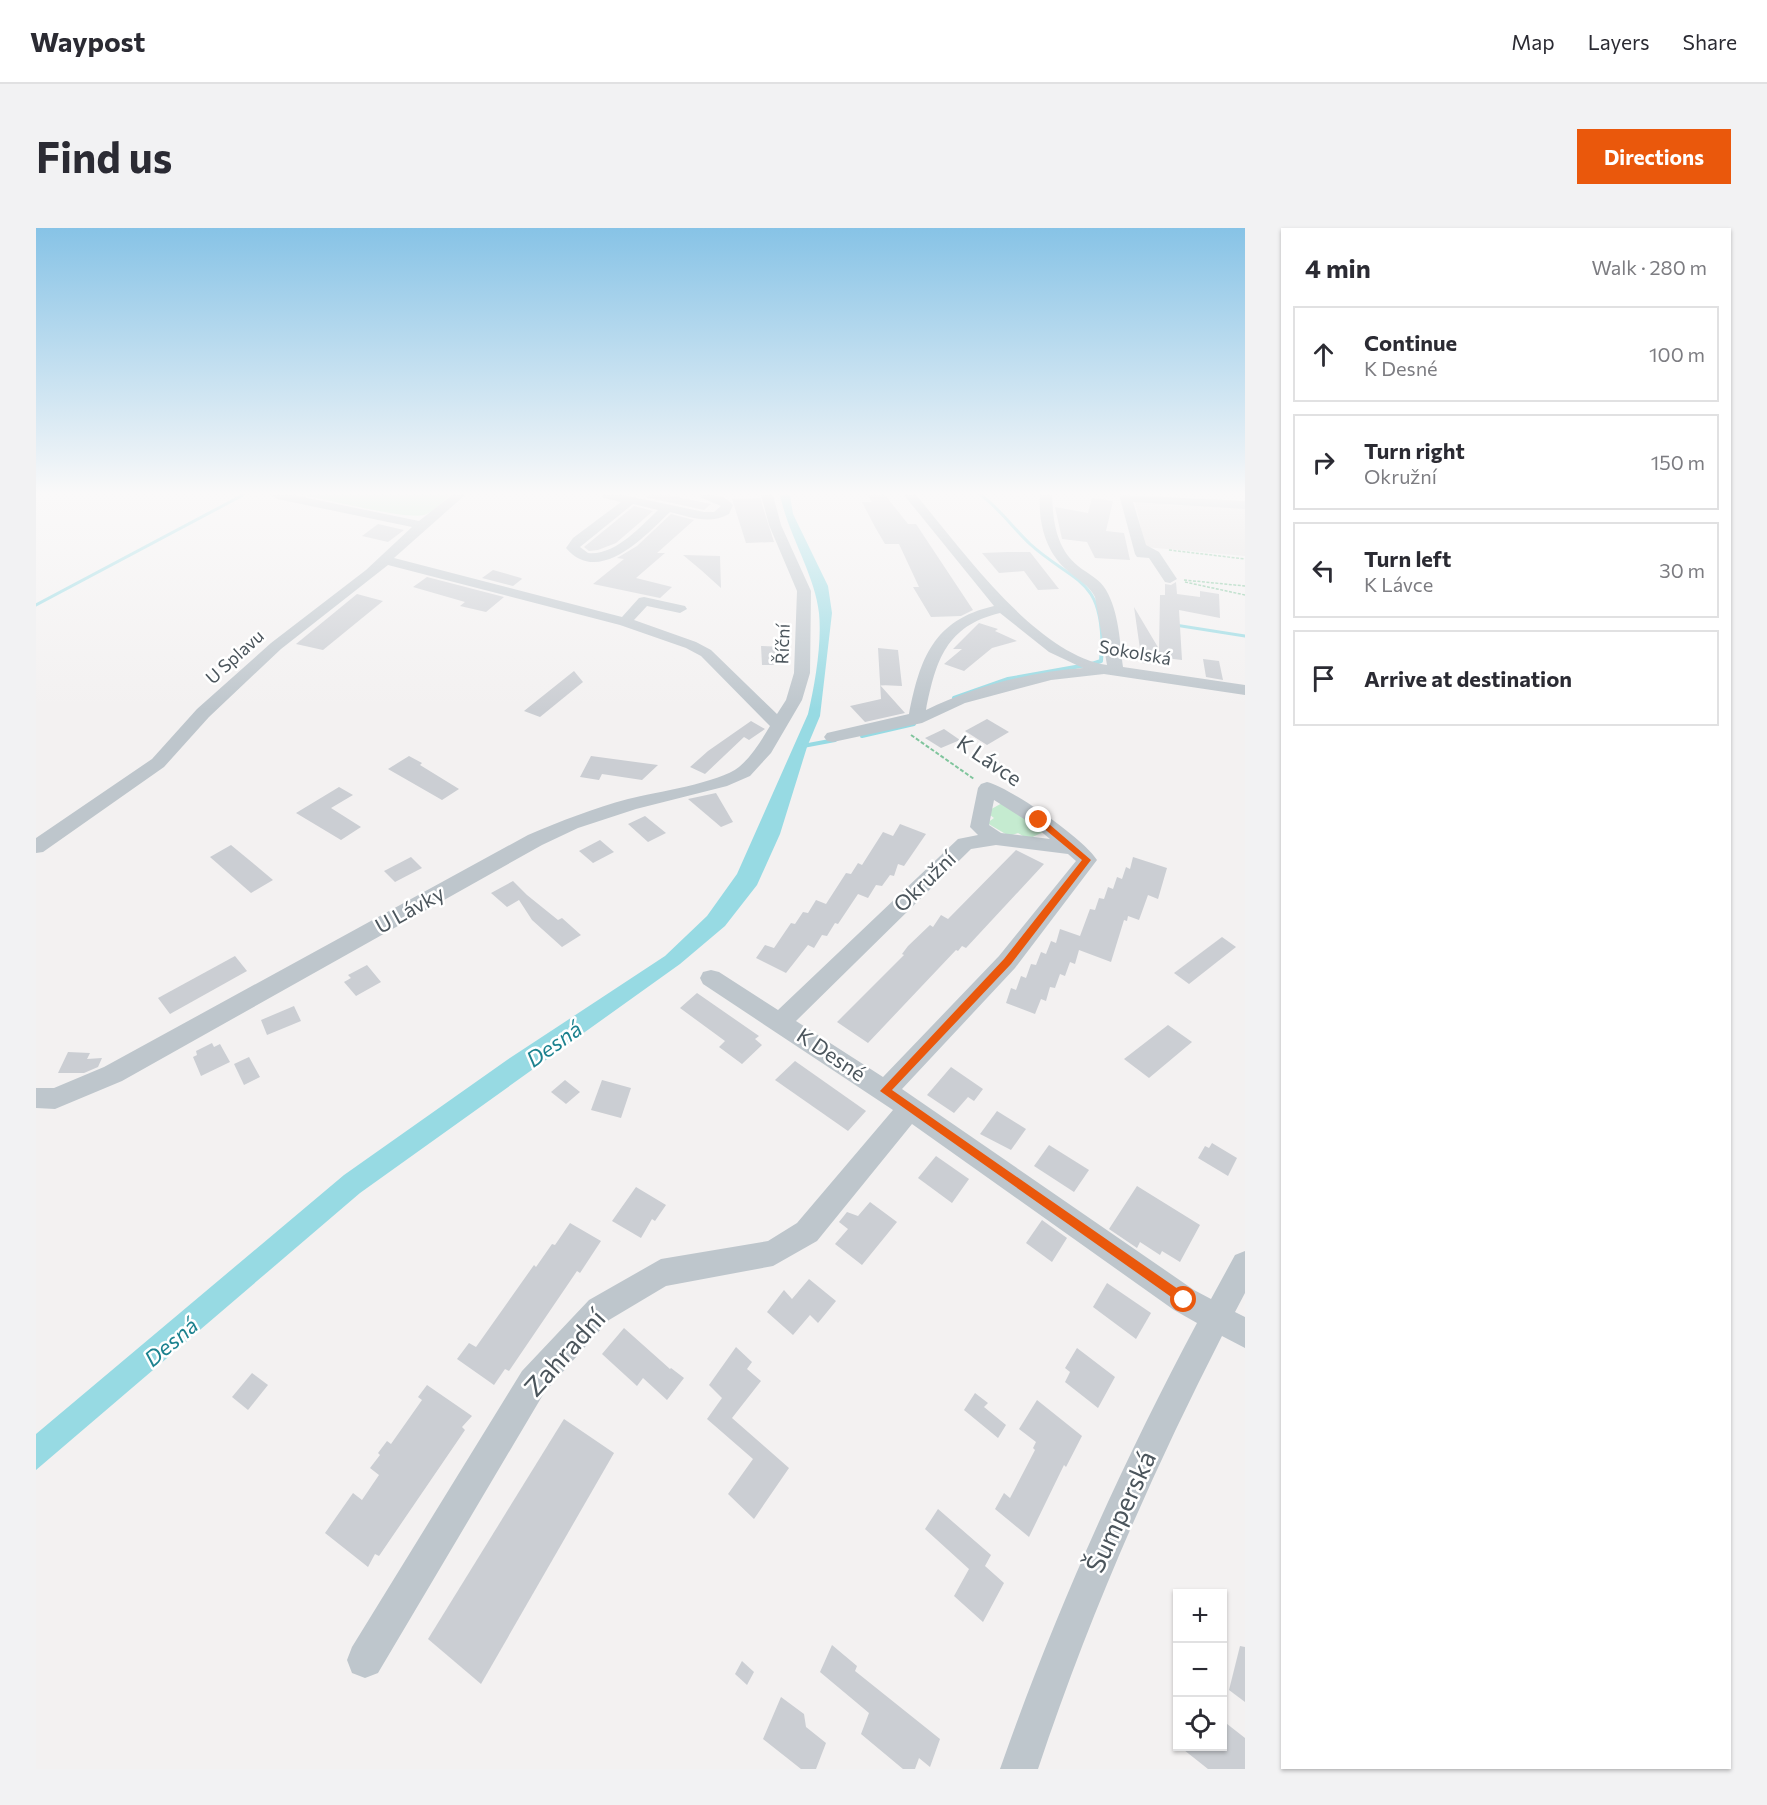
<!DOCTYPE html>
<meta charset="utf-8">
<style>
:root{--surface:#fff;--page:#f2f2f3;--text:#2b2b33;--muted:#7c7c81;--line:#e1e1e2;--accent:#ea580c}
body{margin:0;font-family:Commissioner,sans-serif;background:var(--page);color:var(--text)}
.controls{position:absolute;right:18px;bottom:18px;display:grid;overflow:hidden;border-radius:0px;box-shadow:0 2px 4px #0004}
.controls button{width:54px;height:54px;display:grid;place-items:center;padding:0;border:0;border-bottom:2px solid var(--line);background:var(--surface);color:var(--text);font:30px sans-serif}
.stop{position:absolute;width:18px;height:18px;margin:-14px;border:4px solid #ea580c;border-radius:50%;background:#fff}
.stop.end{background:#ea580c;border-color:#fff;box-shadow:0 2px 6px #0008}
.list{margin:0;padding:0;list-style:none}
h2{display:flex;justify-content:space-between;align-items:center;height:78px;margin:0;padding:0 24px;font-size:26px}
h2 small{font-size:20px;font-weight:400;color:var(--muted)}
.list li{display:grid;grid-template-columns:39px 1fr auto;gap:18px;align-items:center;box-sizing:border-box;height:96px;margin:0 12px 12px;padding:0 12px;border:2px solid var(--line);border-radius:0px}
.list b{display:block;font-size:22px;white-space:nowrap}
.list p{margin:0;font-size:20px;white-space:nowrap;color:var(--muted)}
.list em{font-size:20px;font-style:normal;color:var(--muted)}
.icon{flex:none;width:33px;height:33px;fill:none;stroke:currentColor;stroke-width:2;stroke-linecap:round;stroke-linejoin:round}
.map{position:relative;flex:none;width:1209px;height:1541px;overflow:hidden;border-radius:0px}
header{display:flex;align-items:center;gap:36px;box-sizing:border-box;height:84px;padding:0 30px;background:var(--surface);border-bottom:2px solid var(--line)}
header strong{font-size:28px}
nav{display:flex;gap:33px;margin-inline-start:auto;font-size:21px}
.intro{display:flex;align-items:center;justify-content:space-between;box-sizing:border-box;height:144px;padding:0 36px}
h1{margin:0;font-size:42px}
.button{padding:15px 27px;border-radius:0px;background:var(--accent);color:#fff;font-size:21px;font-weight:700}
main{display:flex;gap:36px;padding:0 36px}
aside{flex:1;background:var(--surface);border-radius:0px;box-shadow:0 2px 4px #0004}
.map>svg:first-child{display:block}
.education{fill:#e4e2e2}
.green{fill:#c5ebd0}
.water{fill:#97dae3}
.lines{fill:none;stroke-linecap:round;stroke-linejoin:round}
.stream-far1{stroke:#97dae3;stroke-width:3}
.stream{stroke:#97dae3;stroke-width:4}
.building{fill:#cbced3}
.path-far1{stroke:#80c59d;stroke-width:1.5;stroke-dasharray:3 1.5;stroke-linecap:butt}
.path{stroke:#80c59d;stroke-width:2;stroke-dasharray:4 2;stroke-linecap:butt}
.minor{fill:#bec6cc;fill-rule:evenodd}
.route{fill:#ea580c}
.labels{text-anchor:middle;stroke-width:5;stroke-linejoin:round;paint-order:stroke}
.far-street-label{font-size:18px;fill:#4b555c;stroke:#fff}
.street-label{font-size:21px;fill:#4b555c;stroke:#fff}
.water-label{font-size:22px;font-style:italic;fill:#1c828f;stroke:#fff}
.near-street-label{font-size:26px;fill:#4b555c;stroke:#fff}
</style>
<header>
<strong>Waypost</strong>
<nav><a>Map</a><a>Layers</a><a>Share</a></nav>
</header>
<div class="intro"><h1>Find us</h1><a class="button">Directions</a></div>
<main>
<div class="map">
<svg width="1209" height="1541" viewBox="0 0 1209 1541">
<rect width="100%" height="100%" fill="#f3f1f1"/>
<!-- education -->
<path class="education" d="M 1099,273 L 1207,280 L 1209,281 L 1209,328 L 1109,319 Z"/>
<!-- green -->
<g class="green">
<path d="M 267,267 L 414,267 C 407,273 398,284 388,287 C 371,292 289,271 267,267 Z"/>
<path d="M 968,574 L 1012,602 L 992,611 L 982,605 L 973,608 L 951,595 L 958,590 L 950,584 Z"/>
</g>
<!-- water -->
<path class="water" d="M 744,267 L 754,267 L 757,286 L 792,358 L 796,385 L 784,488 L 771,519 L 744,606 L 721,657 L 689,698 L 644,736 L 324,965 L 0,1242 L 0,1206 L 308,947 L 471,832 L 629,728 L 671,688 L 701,646 L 772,486 C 779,456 786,415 783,385 C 779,347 752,306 744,267 Z"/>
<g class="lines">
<!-- stream-far1 -->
<g class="stream-far1">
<path d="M 945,267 C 964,281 977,300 994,316 C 1037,355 1066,348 1066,419"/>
<path d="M 0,377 L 207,267"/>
<path d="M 1139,397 L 1209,408"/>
</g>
<!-- stream -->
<g class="stream">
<path d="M 918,470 L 972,451 L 1056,436 L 1065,433 L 1066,418"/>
<path d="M 826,508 L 878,496"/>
<path d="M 767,518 L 799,512"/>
</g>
</g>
<!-- building -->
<g class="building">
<path d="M 612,267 L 632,267 L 675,276 L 668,282 L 609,269 Z"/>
<path d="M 832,267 L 849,267 L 872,296 L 880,296 L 937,382 L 925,388 L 895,389 L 877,359 L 883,359 L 863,316 L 849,316 L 839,299 L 826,274 L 836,274 Z"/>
<path d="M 724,270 L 738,314 L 710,315 L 696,271 Z"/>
<path d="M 1056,270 L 1077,273 L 1070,303 L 1088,305 L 1094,332 L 1059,330 L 1051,314 L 1026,311 L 1019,279 L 1052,285 Z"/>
<path d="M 598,278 L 617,283 L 580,315 L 562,322 L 553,323 L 548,319 Z"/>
<path d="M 635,286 L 658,292 L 621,325 L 629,325 L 600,350 L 636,359 L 624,370 L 557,356 L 588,331 L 581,330 L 601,318 Z"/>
<path d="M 342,296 L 368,302 L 352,314 L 326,308 Z"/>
<path d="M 972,324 L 994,324 L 1023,361 L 1002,362 L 988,343 L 963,345 L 946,325 Z"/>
<path d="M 647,327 L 684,328 L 685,360 L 665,342 Z"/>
<path d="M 457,342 L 485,350 L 486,351 L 477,358 L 446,350 Z"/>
<path d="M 391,349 L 468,369 L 450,384 L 424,378 L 429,374 L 377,359 Z"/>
<path d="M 1140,354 L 1141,366 L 1164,369 L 1164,363 L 1183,366 L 1184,390 L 1143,382 L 1146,432 L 1121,429 L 1122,437 L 1106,435 L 1098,379 L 1123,421 L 1124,367 L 1129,367 L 1129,356 L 1135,357 Z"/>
<path d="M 321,366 L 347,373 L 287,422 L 260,416 Z"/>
<path d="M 943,395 L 962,401 L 959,403 L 981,413 L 956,420 L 928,443 L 908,436 L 926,421 L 917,421 Z"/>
<path d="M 725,418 L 750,419 L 751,435 L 747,435 L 747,437 L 726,437 Z"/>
<path d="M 842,420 L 862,422 L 866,458 L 844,457 L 869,485 L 829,494 L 814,478 L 845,471 Z"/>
<path d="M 1167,431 L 1183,433 L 1187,452 L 1170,449 Z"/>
<path d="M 538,443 L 547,454 L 504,489 L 488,483 Z"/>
<path d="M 951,491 L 973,504 L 951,517 L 929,503 Z"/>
<path d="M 715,493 L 729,501 L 713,512 L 708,509 L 669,546 L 654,539 L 672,523 Z"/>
<path d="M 908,501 L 924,512 L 905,520 L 889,510 Z"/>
<path d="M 373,528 L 386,535 L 384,537 L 423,561 L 406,572 L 352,541 Z"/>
<path d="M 555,528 L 622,537 L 606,552 L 566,546 L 563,552 L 544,549 Z"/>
<path d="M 303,559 L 317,567 L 295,580 L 325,599 L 305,612 L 260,585 Z"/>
<path d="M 680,565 L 697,594 L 685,599 L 652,571 Z"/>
<path d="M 609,588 L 630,605 L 612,614 L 592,596 Z"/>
<path d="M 864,596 L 890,606 L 868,638 L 862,636 L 858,648 L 854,647 L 846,658 L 840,657 L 832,670 L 822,666 L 802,696 L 799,695 L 791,708 L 786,707 L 778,720 L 772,717 L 750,745 L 720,730 L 729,717 L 738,720 L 755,695 L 759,696 L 767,684 L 772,685 L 780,672 L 790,676 L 810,645 L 815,646 L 822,635 L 826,637 L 847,604 L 857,608 Z"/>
<path d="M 564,612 L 578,624 L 557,635 L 543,623 Z"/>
<path d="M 195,617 L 218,636 L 237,652 L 215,665 L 174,629 Z"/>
<path d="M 980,622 L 1008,636 L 930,720 L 926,718 L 922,723 L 920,722 L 832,815 L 801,794 L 868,727 L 866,726 L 872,718 L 894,697 L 897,699 L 905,687 L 912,691 Z"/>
<path d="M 375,629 L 386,640 L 359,654 L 348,643 Z"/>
<path d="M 1097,629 L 1131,640 L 1122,671 L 1112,667 L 1103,692 L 1092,688 L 1091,693 L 1088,692 L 1075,734 L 1043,722 L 1039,736 L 1034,734 L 1029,748 L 1024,746 L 1019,760 L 1014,759 L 1010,773 L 1005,771 L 999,786 L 970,775 L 975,760 L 980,762 L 985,748 L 990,750 L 995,736 L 1000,737 L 1005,724 L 1010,726 L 1015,713 L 1020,715 L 1024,701 L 1044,708 L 1054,681 L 1059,682 L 1063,670 L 1068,671 L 1072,659 L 1077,661 L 1081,649 L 1086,651 L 1090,639 L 1094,641 Z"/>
<path d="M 477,653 L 491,667 L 522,692 L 526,690 L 545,707 L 526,719 L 496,692 L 483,672 L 471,679 L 455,665 Z"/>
<path d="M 1186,709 L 1200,719 L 1153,756 L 1138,745 Z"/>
<path d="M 199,728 L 211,743 L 134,786 L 122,770 Z"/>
<path d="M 331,737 L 345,754 L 320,768 L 308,754 L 315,750 L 312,747 Z"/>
<path d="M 661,765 L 723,808 L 719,811 L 726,817 L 706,836 L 683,819 L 689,813 L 644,780 Z"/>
<path d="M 258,778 L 265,793 L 231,807 L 225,792 Z"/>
<path d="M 1132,797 L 1156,814 L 1113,850 L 1088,831 Z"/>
<path d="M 176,815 L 178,819 L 184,816 L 194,834 L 165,848 L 157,829 L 161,827 L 160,823 Z"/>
<path d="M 32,824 L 54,825 L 51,831 L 66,830 L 62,839 L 48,845 L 22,845 Z"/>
<path d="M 213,829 L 224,849 L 208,857 L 198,836 Z"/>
<path d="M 759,833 L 830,883 L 812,903 L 739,852 Z"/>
<path d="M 915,839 L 947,861 L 938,873 L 932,869 L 918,885 L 891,867 Z"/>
<path d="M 529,852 L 544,864 L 530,876 L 515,864 Z"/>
<path d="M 566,852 L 595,860 L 585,890 L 555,882 Z"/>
<path d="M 961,883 L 990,901 L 975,922 L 944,906 Z"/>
<path d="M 1176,915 L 1201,930 L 1192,948 L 1162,930 L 1169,918 L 1173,920 Z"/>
<path d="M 1013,917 L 1053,942 L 1038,964 L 998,938 Z"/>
<path d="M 900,928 L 933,951 L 916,975 L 882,950 Z"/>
<path d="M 1101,958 L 1164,997 L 1144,1034 L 1126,1023 L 1124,1027 L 1104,1014 L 1101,1020 L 1073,1001 Z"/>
<path d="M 600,959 L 630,977 L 619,993 L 616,991 L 605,1010 L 576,993 Z"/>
<path d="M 834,974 L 861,994 L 826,1037 L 799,1016 L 812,1001 L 803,994 L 811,984 L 822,988 Z"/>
<path d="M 1006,992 L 1031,1010 L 1016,1034 L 990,1015 Z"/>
<path d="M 534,995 L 565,1013 L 544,1045 L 541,1043 L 473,1143 L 469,1141 L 458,1157 L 421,1131 L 433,1115 L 440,1119 L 498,1037 L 500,1039 L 516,1016 L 519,1017 Z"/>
<path d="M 773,1051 L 800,1073 L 782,1095 L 774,1087 L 757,1107 L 731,1084 L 748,1062 L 756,1071 Z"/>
<path d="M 1071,1055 L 1115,1085 L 1100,1111 L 1057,1079 Z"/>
<path d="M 588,1100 L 634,1141 L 635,1140 L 648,1150 L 631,1172 L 607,1150 L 601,1158 L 566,1126 Z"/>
<path d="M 700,1119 L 716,1134 L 711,1141 L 725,1153 L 696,1190 L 753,1240 L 718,1291 L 692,1266 L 717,1231 L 671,1191 L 686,1170 L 673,1157 Z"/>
<path d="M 1041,1120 L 1079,1149 L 1062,1180 L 1029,1154 L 1034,1144 L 1029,1140 Z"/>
<path d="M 216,1145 L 232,1157 L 212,1182 L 196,1169 Z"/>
<path d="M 391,1157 L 436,1188 L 426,1199 L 429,1202 L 343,1328 L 339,1326 L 332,1339 L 289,1305 L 317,1265 L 326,1272 L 343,1247 L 334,1240 L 344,1227 L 342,1225 L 351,1213 L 355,1216 L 386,1172 L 382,1169 Z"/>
<path d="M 939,1165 L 952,1175 L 948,1179 L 970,1197 L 962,1210 L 928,1182 Z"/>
<path d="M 1001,1172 L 1046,1208 L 1030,1239 L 1028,1237 L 993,1309 L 959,1281 L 968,1265 L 974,1270 L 999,1222 L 997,1220 L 1000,1214 L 983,1201 Z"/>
<path d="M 528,1191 L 578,1225 L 445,1456 L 392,1411 Z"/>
<path d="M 902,1281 L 955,1327 L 949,1338 L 968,1355 L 947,1394 L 918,1368 L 933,1341 L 889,1301 Z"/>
<path d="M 796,1417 L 821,1438 L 819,1443 L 904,1511 L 894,1539 L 883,1530 L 879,1541 L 867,1541 L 825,1506 L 833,1485 L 784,1444 Z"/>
<path d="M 1204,1418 L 1209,1419 L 1209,1474 L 1193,1462 Z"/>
<path d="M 706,1433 L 718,1444 L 711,1457 L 699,1446 Z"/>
<path d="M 745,1469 L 768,1486 L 770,1499 L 790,1515 L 780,1541 L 765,1541 L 727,1511 Z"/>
<path d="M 1186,1492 L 1209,1510 L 1209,1541 L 1172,1541 L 1143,1518 L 1186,1518 Z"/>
</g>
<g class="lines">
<!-- path-far1 -->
<g class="path-far1">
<path d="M 1133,322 L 1209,331"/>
<path d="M 1148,352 L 1209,358"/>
<path d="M 1149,354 L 1209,367"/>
</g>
<!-- path -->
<path class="path" d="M 875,507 L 938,551"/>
<!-- minor -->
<g class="minor">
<path d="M 235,267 L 257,267 L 383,293 L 416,267 L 429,267 L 358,330 L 586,389 L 603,370 L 608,369 L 649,378 L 651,381 L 644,385 L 611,378 L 598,392 L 660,414 L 675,422 L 741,486 L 750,472 L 758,445 L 761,363 L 733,297 L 725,267 L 737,267 L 745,297 L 775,363 L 774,445 L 766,472 L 735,525 L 714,548 L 691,558 L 600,581 L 542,600 L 506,617 L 86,853 L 19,881 L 0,880 L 0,860 L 18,860 L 68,839 L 492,607 C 525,593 558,580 592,571 C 620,564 683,555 703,539 C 716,528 725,513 734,498 L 665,428 L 650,420 L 584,397 L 352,337 L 245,421 L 173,489 L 128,539 L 7,624 L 0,625 L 0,610 L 116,531 L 161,481 L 235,415 L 330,342 L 376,299 L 241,271 Z"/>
<path d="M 566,267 L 587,267 L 668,284 L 678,284 L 685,278 L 666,270 L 664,267 C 678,267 688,266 697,277 L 693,286 C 674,297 654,289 634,284 C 610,307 563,359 530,320 L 537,310 L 585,274 L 568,270 ZM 597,276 L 622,282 C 604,299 579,328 552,325 L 544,319 Z"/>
<path d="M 868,267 L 880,267 C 925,320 999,426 1071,437 L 1059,369 C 1053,357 1042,352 1032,343 C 1010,325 1002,295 1004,267 L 1016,267 C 1017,293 1020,320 1042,338 C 1052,346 1064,351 1070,362 C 1083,384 1084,415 1087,439 L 1209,457 L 1209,467 L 1068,446 L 1015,452 L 929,475 L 886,495 L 797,514 L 791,513 L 788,509 L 791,505 L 873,486 C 884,431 897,392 958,378 ZM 964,385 L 1013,424 L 1047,440 C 993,444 939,458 890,482 C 900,432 910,398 964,385 Z"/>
<path d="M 1086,267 L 1209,273 L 1209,281 L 1097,274 L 1110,317 L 1123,324 L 1141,351 L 1134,355 L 1129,354 L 1113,330 L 1101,329 L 1099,326 L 1084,270 Z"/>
<path d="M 951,554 C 975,560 1048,611 1061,632 L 979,740 L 866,861 L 1158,1062 L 1175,1071 L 1199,1027 L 1209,1023 L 1209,1065 L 1199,1084 L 1209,1089 L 1209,1120 L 1186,1108 C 1114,1249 1052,1391 1002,1541 L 964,1541 C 1018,1387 1084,1239 1161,1095 L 1138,1082 L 876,896 L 781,1013 L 737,1038 L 630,1058 L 573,1092 L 508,1165 L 342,1445 L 329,1450 L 316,1445 L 311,1432 L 316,1419 L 486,1143 L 553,1072 L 625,1031 L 732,1013 L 761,995 L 857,882 L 667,756 L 664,750 L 667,744 L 675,742 L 683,744 L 742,782 L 922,611 L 942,607 L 934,599 L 942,560 L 945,556 ZM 958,572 L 996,596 L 1014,611 L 965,605 L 953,597 ZM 960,617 L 1032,626 L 1040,633 L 963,728 L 847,849 L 760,793 L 935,621 Z"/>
</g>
</g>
<!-- sky -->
<linearGradient id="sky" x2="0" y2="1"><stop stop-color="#87c3e6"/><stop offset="0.55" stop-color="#faf9f9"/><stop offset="1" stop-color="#faf9f9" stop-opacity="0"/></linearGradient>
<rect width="1209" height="482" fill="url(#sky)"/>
<!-- route -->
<path class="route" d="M 1000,590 L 1006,590 L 1055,632 L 975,736 L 856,862 L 1152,1068 L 1154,1072 L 1152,1076 L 1148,1078 L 844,863 L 968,731 L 1046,632 L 1000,594 Z"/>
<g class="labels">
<!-- far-street labels -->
<g class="far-street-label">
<text transform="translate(747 416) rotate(-88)" y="6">Říční</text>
<text transform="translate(1099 425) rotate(10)" y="6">Sokolská</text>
<text transform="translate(199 429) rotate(-42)" y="6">U Splavu</text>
</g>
<!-- street labels -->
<g class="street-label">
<text transform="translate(953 533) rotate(34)" y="7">K Lávce</text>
<text transform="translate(889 654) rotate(-44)" y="7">Okružní</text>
<text transform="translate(374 682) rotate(-29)" y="7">U Lávky</text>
<text transform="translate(795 827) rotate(34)" y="7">K Desné</text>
</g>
<!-- water labels -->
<g class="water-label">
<text transform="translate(518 816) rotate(-35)" y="8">Desná</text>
<text transform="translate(135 1114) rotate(-40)" y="8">Desná</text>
</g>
<!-- near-street labels -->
<g class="near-street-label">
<text transform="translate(529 1125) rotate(-48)" y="9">Zahradní</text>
<text transform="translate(1085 1284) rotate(-65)" y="9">Šumperská</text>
</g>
</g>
</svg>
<div class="controls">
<button>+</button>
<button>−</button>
<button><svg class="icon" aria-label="locate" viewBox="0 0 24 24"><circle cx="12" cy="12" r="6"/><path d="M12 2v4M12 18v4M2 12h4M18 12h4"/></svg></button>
</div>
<div class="stop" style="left:1148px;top:1072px"></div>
<div class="stop end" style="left:1003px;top:592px"></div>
</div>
<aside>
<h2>4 min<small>Walk · 280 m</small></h2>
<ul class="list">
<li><svg class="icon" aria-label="ahead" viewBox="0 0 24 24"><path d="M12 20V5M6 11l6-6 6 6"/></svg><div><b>Continue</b><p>K Desné</p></div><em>100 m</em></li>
<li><svg class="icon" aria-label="right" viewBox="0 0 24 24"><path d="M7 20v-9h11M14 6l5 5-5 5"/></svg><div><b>Turn right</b><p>Okružní</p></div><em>150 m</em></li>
<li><svg class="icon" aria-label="left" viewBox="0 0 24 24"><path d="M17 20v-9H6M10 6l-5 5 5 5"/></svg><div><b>Turn left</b><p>K Lávce</p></div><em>30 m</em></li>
<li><svg class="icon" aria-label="arrive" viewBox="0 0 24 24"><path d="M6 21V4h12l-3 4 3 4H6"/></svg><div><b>Arrive at destination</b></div></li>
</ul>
</aside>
</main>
